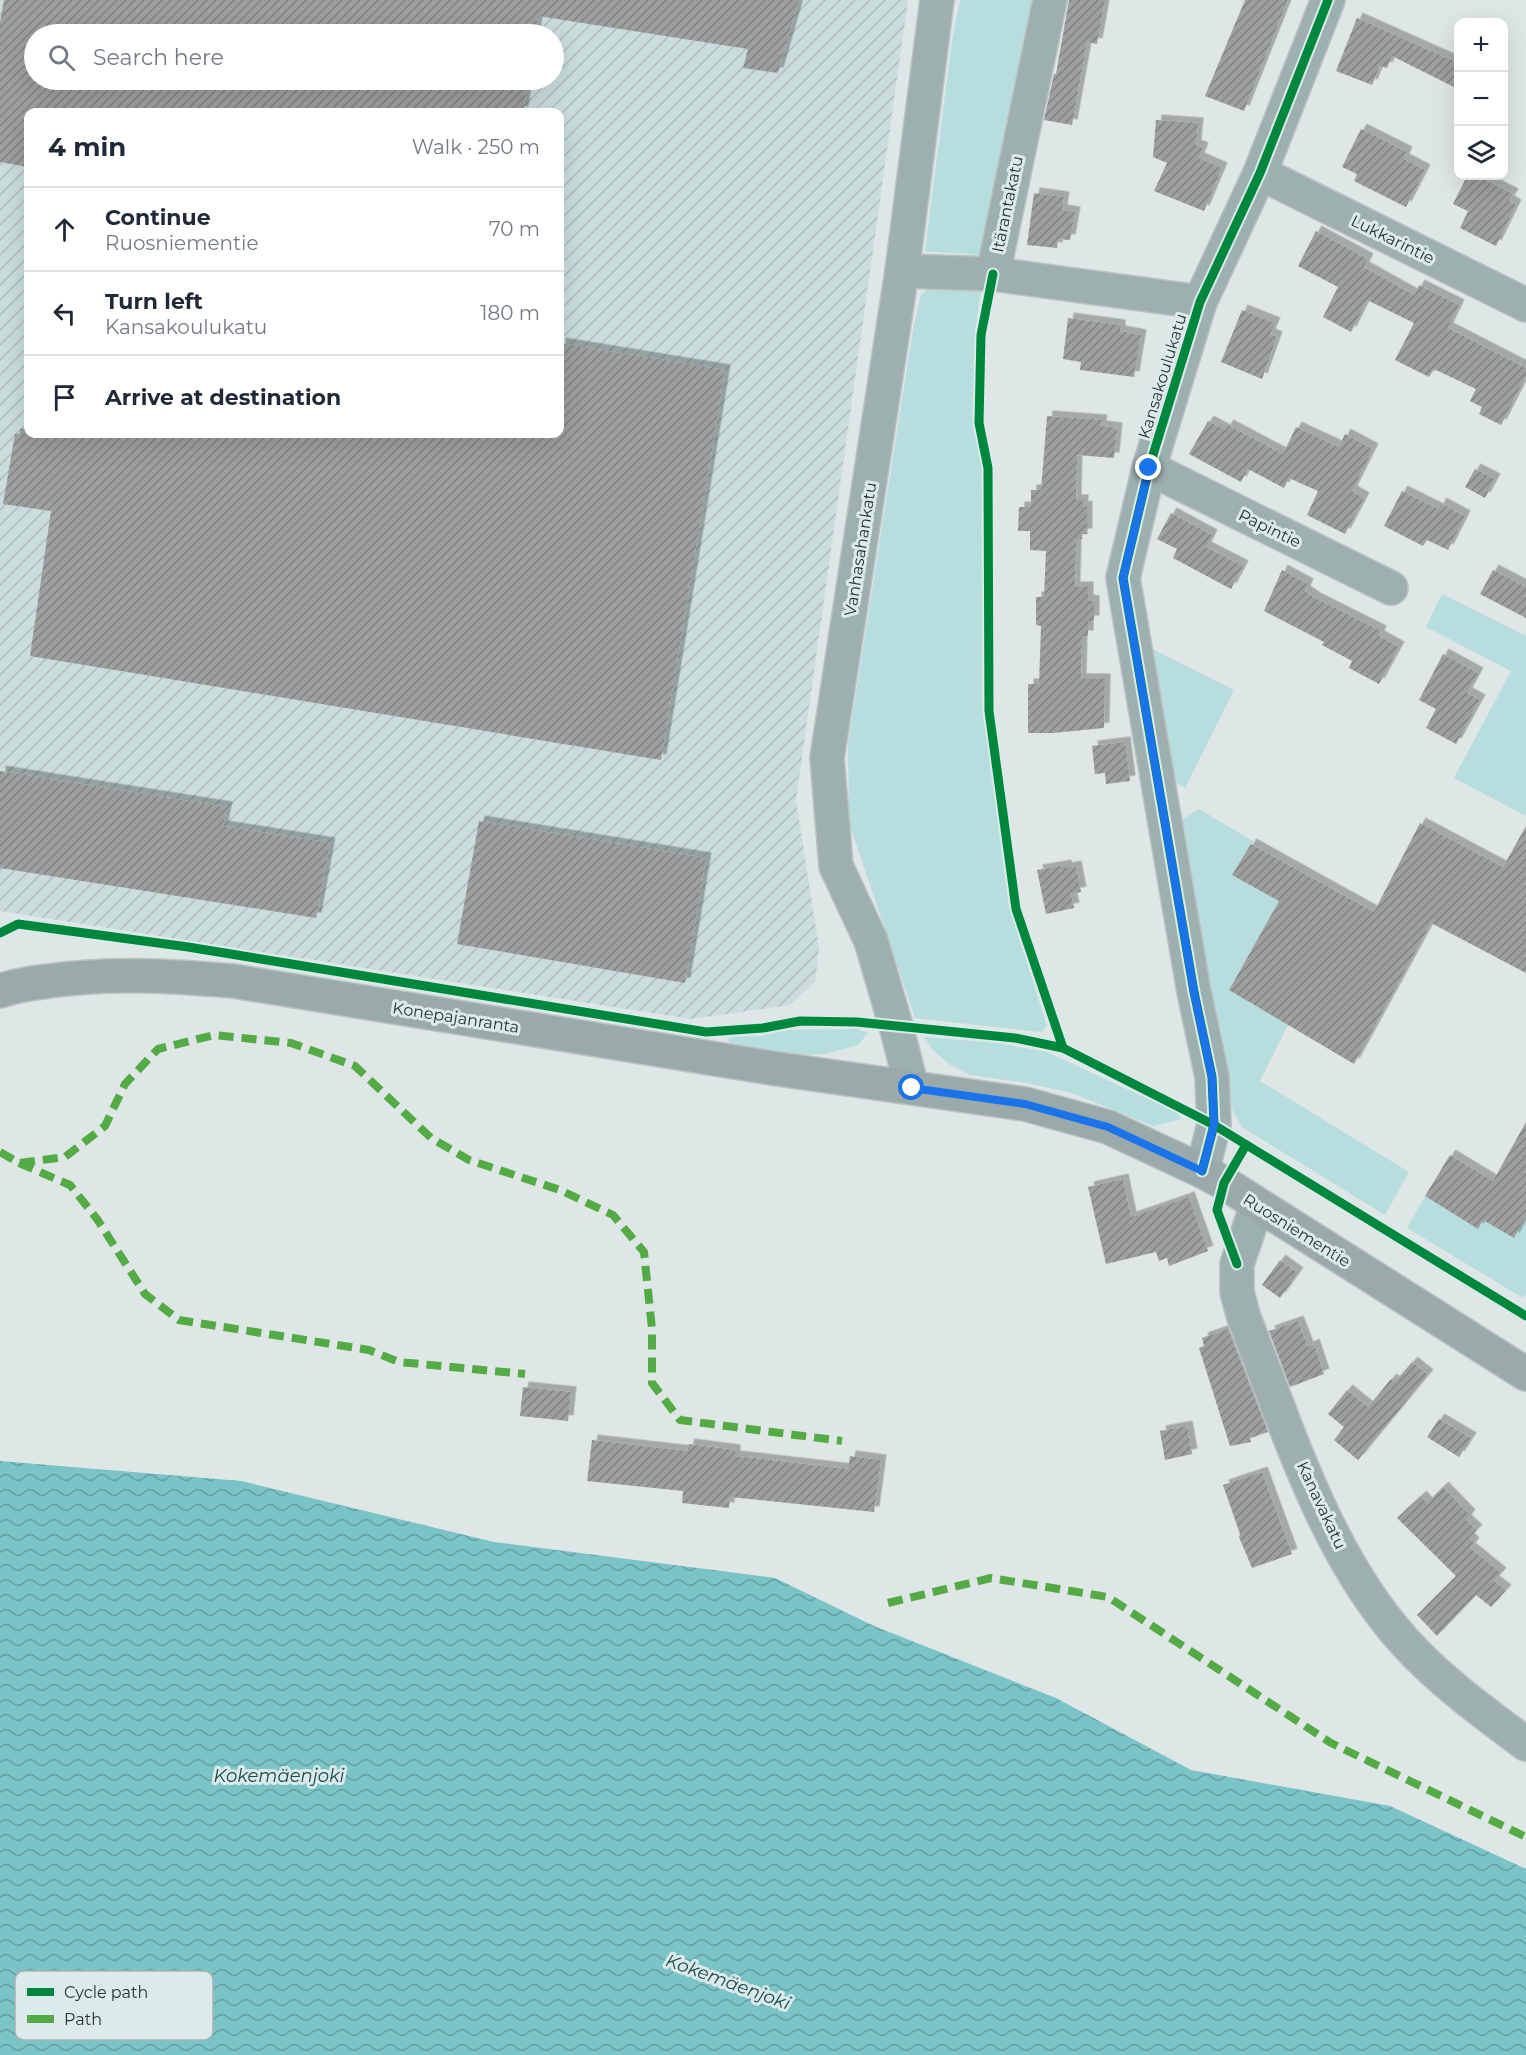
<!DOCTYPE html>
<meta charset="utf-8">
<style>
:root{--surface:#fff;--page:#f2f2f3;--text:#1f2937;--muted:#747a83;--line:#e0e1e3}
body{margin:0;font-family:Montserrat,sans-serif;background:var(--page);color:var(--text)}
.controls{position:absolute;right:18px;top:18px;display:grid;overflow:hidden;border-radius:12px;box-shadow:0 6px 24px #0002}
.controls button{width:54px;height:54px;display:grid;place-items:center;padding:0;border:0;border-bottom:2px solid var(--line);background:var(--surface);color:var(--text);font:30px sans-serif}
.stop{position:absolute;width:18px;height:18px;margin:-14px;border:4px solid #1a73e8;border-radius:50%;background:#fff}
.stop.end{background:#1a73e8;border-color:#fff;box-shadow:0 2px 6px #0008}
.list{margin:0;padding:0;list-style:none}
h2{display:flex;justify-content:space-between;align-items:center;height:78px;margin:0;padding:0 24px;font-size:26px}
h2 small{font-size:20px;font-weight:400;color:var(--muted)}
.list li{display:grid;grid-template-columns:39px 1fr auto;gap:18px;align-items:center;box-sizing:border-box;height:84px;padding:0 24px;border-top:2px solid var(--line)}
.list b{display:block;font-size:22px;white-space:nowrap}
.list p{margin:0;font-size:20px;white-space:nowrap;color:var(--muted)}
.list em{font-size:20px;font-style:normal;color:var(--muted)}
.icon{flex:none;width:33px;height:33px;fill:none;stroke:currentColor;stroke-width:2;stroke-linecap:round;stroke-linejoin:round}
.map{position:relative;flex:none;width:1526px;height:2055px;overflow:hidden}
.search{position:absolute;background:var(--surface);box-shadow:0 6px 24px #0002;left:24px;top:24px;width:540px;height:66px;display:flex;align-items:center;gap:15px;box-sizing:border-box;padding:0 21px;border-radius:33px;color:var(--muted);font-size:22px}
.panel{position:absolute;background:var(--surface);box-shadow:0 6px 24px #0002;left:24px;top:108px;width:540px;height:330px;border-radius:12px}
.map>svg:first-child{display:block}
.industrial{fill:url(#industrial-furrows);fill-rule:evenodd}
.green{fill:#b8ddde}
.water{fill:url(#water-waves)}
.building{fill:url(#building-hatch);filter:url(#shadow)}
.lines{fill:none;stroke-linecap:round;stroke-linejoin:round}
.minor-casing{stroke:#bbc1c1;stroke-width:36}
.major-casing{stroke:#bbc1c1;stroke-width:36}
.minor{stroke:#9dafaf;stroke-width:33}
.major{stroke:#9aaaaa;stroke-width:33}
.quiet{stroke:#54ab45;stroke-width:8;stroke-dasharray:15 8;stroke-linecap:butt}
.cycleway-casing{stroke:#dbeaea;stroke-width:13}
.cycleway{stroke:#00873e;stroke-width:9}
.route{stroke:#1a73e8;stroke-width:8}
.labels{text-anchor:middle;stroke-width:6;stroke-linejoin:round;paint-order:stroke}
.street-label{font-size:16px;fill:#2c3132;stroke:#dbeaea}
.water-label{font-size:18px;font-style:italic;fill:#1b494c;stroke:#dbeaea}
.key{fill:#dbeaea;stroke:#a6b2b3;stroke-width:1.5}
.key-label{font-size:16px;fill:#2c3132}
</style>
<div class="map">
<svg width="1526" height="2055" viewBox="0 0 1526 2055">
<defs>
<pattern id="industrial-furrows" width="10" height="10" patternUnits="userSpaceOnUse" patternTransform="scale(1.5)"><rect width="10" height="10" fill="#cadcdc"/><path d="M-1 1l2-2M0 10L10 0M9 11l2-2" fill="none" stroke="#aebdbd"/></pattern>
<pattern id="water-waves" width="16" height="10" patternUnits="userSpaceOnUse" patternTransform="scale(1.5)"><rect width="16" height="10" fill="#7ac3c7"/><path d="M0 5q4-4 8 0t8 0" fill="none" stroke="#649fa2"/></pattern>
<pattern id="building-hatch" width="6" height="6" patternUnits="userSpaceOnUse" patternTransform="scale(1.5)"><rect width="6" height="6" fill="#9ea09f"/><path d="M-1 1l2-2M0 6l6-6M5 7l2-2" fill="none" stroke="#818382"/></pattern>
<filter id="shadow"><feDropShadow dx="5.5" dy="-5.5" stdDeviation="0" flood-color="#0004"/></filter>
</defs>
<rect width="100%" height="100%" fill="#dee6e6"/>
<!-- industrial -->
<path class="industrial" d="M 0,0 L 908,0 L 796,800 L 819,948 L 815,982 L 790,1005 L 691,1019 L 0,911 ZM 34,34 L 554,34 L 554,80 L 34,80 ZM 28,112 L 560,112 L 560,434 L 28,434 Z"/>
<!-- green -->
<g class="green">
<path d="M 960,0 L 1039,0 L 990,256 L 925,251 L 952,41 Z"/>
<path d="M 979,285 L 981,291 L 975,330 L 974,421 L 983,468 L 982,703 L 1009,906 L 1047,1026 L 1041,1032 L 915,1018 L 849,823 L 848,743 L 913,330 L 921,295 L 932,286 Z"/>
<path d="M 1442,594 L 1526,636 L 1526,816 L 1454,778 L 1511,671 L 1426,627 Z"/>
<path d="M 1152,649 L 1234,690 L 1185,788 L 1171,779 Z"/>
<path d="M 1199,809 L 1253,841 L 1232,875 L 1279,901 L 1229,990 L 1288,1025 L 1260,1081 L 1409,1172 L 1385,1215 L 1242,1127 L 1232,1109 L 1176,823 Z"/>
<path d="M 857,1029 L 868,1033 L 858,1045 L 825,1054 L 801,1055 L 731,1044 L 727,1039 L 732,1037 L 761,1036 L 787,1030 Z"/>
<path d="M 924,1037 L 997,1043 L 1047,1052 L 1176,1112 L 1182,1119 L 1153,1126 L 1072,1093 L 1026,1083 L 970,1075 L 949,1064 L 933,1050 Z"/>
<path d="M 1425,1196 L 1478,1229 L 1483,1220 L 1514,1238 L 1526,1216 L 1526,1293 L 1523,1298 L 1407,1228 Z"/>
</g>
<!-- water -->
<path class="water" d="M 0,1461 L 241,1481 L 494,1542 L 775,1578 L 874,1626 L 1056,1698 L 1191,1770 L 1390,1806 L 1526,1869 L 1526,2055 L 0,2055 Z"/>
<!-- building -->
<g class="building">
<path d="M 4,0 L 799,0 L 778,73 L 743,68 L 748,49 L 538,16 L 535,34 L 34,34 L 34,80 L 528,80 L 523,112 L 28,112 L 28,167 L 0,162 L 0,22 Z"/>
<path d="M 1069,0 L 1105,0 L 1097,44 L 1087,42 L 1072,125 L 1044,120 L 1054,74 L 1056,74 Z"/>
<path d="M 1245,0 L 1288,0 L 1244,111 L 1205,96 Z"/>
<path d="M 1357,18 L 1458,63 L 1458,89 L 1392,56 L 1387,68 L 1380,66 L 1372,85 L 1336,71 Z"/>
<path d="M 1156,120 L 1198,123 L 1196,145 L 1203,148 L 1199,158 L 1222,168 L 1204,211 L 1154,191 L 1167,163 L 1153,157 Z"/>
<path d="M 1361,129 L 1407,152 L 1404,159 L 1425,170 L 1406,207 L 1354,181 L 1357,174 L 1342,167 Z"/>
<path d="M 1467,176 L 1478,176 L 1513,194 L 1509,201 L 1516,205 L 1496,246 L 1460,228 L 1468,211 L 1453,204 Z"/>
<path d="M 1034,193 L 1064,197 L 1062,210 L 1075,212 L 1070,240 L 1058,239 L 1057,248 L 1027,245 Z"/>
<path d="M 1316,231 L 1368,259 L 1364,267 L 1414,295 L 1419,285 L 1459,305 L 1448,328 L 1526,368 L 1526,376 L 1501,425 L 1479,414 L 1482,407 L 1470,401 L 1476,389 L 1434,369 L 1429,377 L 1395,360 L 1414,323 L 1367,300 L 1351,332 L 1323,317 L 1338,287 L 1298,266 Z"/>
<path d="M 1242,310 L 1275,323 L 1270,334 L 1277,337 L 1262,379 L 1221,362 Z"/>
<path d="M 1068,318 L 1120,325 L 1120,331 L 1141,335 L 1134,377 L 1080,370 L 1081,362 L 1063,359 Z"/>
<path d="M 560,343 L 725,370 L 661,760 L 30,656 L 51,511 L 3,504 L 15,434 L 560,434 Z"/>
<path d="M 1047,416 L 1102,420 L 1101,426 L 1117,428 L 1114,458 L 1077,455 L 1076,500 L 1083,500 L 1083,507 L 1087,506 L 1087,534 L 1082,534 L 1082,539 L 1076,540 L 1075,587 L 1088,587 L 1088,600 L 1094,601 L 1094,621 L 1088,621 L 1088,636 L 1082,636 L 1081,679 L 1105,679 L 1104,728 L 1053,733 L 1028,733 L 1028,684 L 1039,684 L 1041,626 L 1036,625 L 1036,597 L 1044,597 L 1046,551 L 1030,550 L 1030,531 L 1018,531 L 1019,507 L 1031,507 L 1031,490 L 1041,490 Z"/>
<path d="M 1208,421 L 1225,430 L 1228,425 L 1283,454 L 1296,427 L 1339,447 L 1345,434 L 1373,449 L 1352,491 L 1364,498 L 1345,534 L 1307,515 L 1318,491 L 1289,478 L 1284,488 L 1248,469 L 1241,482 L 1189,454 Z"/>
<path d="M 1475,469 L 1495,479 L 1485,498 L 1465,487 Z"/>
<path d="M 1402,491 L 1438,509 L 1441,503 L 1465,516 L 1448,550 L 1427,540 L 1423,546 L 1384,526 Z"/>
<path d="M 1171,513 L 1212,535 L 1206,547 L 1243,566 L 1231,589 L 1173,558 L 1177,549 L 1157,539 Z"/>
<path d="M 1282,570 L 1308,584 L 1305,591 L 1315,598 L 1381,631 L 1379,636 L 1399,647 L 1379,684 L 1349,668 L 1352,661 L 1322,645 L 1324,642 L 1264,611 Z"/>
<path d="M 1493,570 L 1526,587 L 1526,618 L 1480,594 Z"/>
<path d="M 1443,654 L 1478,673 L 1467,693 L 1480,700 L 1456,744 L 1426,728 L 1436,709 L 1419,700 Z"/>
<path d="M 1125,742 L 1130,781 L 1106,784 L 1105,773 L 1095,774 L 1092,746 Z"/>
<path d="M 0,771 L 227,807 L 223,826 L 330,843 L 316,918 L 0,868 Z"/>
<path d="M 479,821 L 706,858 L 685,983 L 457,944 Z"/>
<path d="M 1420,823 L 1503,867 L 1526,826 L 1526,973 L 1431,923 L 1354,1064 L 1229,990 L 1279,901 L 1232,875 L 1251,844 L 1374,912 Z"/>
<path d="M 1066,865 L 1066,868 L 1076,866 L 1081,892 L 1071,894 L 1074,908 L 1046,914 L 1037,870 Z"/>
<path d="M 1526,1122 L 1526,1216 L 1514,1238 L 1483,1220 L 1478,1229 L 1425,1196 L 1450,1155 L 1493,1181 Z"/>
<path d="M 1123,1179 L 1131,1217 L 1189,1197 L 1208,1251 L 1169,1266 L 1167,1258 L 1159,1261 L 1156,1252 L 1106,1264 L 1088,1187 Z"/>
<path d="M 1280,1260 L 1298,1273 L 1280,1298 L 1262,1285 Z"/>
<path d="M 1298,1321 L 1308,1347 L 1314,1344 L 1324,1374 L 1290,1387 L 1269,1331 Z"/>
<path d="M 1228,1329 L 1268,1432 L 1250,1438 L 1251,1442 L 1230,1446 L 1199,1348 L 1204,1346 L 1202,1338 Z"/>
<path d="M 1412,1362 L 1428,1375 L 1358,1460 L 1334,1440 L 1344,1427 L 1328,1414 L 1347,1390 L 1368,1407 L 1391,1379 L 1395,1382 Z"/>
<path d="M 523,1387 L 571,1392 L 568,1421 L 520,1416 Z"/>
<path d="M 1439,1419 L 1471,1438 L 1459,1457 L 1427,1437 Z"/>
<path d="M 1187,1426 L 1192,1454 L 1165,1460 L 1160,1431 Z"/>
<path d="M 592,1440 L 687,1451 L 689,1444 L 735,1450 L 735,1456 L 848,1469 L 850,1456 L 881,1460 L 874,1512 L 730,1497 L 729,1508 L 682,1503 L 683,1491 L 587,1481 Z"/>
<path d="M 1262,1472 L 1292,1554 L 1252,1568 L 1239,1537 L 1240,1534 L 1223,1485 Z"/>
<path d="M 1443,1487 L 1470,1515 L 1466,1520 L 1477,1530 L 1469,1538 L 1474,1543 L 1470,1548 L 1501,1573 L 1494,1581 L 1506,1590 L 1491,1607 L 1476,1595 L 1437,1636 L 1417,1615 L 1456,1576 L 1397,1518 L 1421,1496 L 1427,1503 Z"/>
</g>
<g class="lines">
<defs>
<g id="minor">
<path d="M 1050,0 L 993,274 L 1200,302"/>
<path d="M 1260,173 L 1526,305"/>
<path d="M 902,271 L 993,274"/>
<path d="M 1149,468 L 1391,588"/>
<path d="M 912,1088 L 896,1026 L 871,941 L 836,866 L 827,758 L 902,271 L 937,0"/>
<path d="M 1202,1171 L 1214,1125 L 1212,1077 L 1194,992 L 1123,578 L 1149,468 L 1200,302 L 1260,173 L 1328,0"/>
<path d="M 1257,1205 L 1237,1264 L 1237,1292 L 1244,1318 C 1287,1426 1325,1554 1404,1641 C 1440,1681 1483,1712 1526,1744"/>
</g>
<path id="major" d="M 0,991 C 16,985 32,983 49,981 C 111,972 171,976 233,981 L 778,1069 L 1025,1104 L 1108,1127 L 1202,1171 L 1224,1183 L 1526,1374"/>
</defs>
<!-- minor casing -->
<use href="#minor" class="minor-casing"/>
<!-- major casing -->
<use href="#major" class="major-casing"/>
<!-- minor -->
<use href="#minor" class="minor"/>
<!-- major -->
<use href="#major" class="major"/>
<!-- quiet -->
<g class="quiet">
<path d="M 0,1152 L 19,1163 L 65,1157 L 105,1126 L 125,1084 L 158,1049 L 214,1035 L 291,1043 L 355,1066 L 431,1138 L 469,1160 L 560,1190 L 613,1215 L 644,1252 L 652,1329 L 652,1383 L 680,1420 L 842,1441"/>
<path d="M 19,1163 L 70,1185 L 97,1219 L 145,1294 L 179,1320 L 369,1350 L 399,1362 L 525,1374"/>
<path d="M 888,1603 L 991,1578 L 1108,1597 L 1331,1743 L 1526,1837"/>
</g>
<defs>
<g id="cycleway">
<path d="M 993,274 L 981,335 L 979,423 L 988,468 L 989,711 L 1016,909 L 1063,1048"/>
<path d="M 0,933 L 18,924 L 188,947 L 706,1032 L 763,1028 L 800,1021 L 857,1022 L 1015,1038 L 1063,1048 L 1214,1125 L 1526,1316"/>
<path d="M 1202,1171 L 1214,1125 L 1212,1077 L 1194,992 L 1123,578 L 1149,468 L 1200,302 L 1260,173 L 1328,0"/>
<path d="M 1237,1264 L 1217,1210 L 1224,1183 L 1246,1145"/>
</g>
</defs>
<!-- cycleway casing -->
<use href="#cycleway" class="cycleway-casing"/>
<!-- cycleway -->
<use href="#cycleway" class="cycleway"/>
</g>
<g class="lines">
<!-- route -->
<path class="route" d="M 912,1088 L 1025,1104 L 1108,1127 L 1202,1171 L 1214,1125 L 1212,1077 L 1194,992 L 1123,578 L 1149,468"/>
</g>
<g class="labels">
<!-- street labels -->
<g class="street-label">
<text transform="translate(1007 204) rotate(-78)" y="6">Itärantakatu</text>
<text transform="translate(1393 239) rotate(26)" y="6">Lukkarintie</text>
<text transform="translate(1162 376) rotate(-73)" y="6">Kansakoulukatu</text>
<text transform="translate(1270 528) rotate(26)" y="6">Papintie</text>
<text transform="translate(860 549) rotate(-81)" y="6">Vanhasahankatu</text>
<text transform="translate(456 1017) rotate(9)" y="6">Konepajanranta</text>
<text transform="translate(1297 1230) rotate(32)" y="6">Ruosniementie</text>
<text transform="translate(1322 1505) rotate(65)" y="6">Kanavakatu</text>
</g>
<!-- water labels -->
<g class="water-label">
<text x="279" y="1782">Kokemäenjoki</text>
<text transform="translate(728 1982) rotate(20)" y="6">Kokemäenjoki</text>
</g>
</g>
<!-- legend -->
<rect x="15" y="1971" width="198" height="69" rx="9" class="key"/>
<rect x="27" y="1988" width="27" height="8" fill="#00873e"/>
<rect x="27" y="2015" width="27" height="8" fill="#54ab45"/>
<g class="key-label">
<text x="64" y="1998">Cycle path</text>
<text x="64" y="2025">Path</text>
</g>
</svg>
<div class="controls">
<button>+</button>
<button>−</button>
<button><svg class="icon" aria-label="layers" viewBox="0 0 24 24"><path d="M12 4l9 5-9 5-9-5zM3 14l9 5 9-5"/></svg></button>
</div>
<div class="stop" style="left:912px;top:1088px"></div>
<div class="stop end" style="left:1149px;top:468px"></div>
<div class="search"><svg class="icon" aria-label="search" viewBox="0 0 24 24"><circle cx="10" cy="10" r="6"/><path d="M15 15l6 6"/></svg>Search here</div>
<section class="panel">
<h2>4 min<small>Walk · 250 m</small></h2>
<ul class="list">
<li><svg class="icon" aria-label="ahead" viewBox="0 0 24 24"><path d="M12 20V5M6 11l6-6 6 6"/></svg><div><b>Continue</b><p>Ruosniementie</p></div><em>70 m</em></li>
<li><svg class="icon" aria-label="left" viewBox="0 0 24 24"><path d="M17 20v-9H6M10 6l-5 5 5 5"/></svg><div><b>Turn left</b><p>Kansakoulukatu</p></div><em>180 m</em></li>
<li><svg class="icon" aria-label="arrive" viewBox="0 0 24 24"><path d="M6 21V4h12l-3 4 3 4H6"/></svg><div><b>Arrive at destination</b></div></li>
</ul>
</section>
</div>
